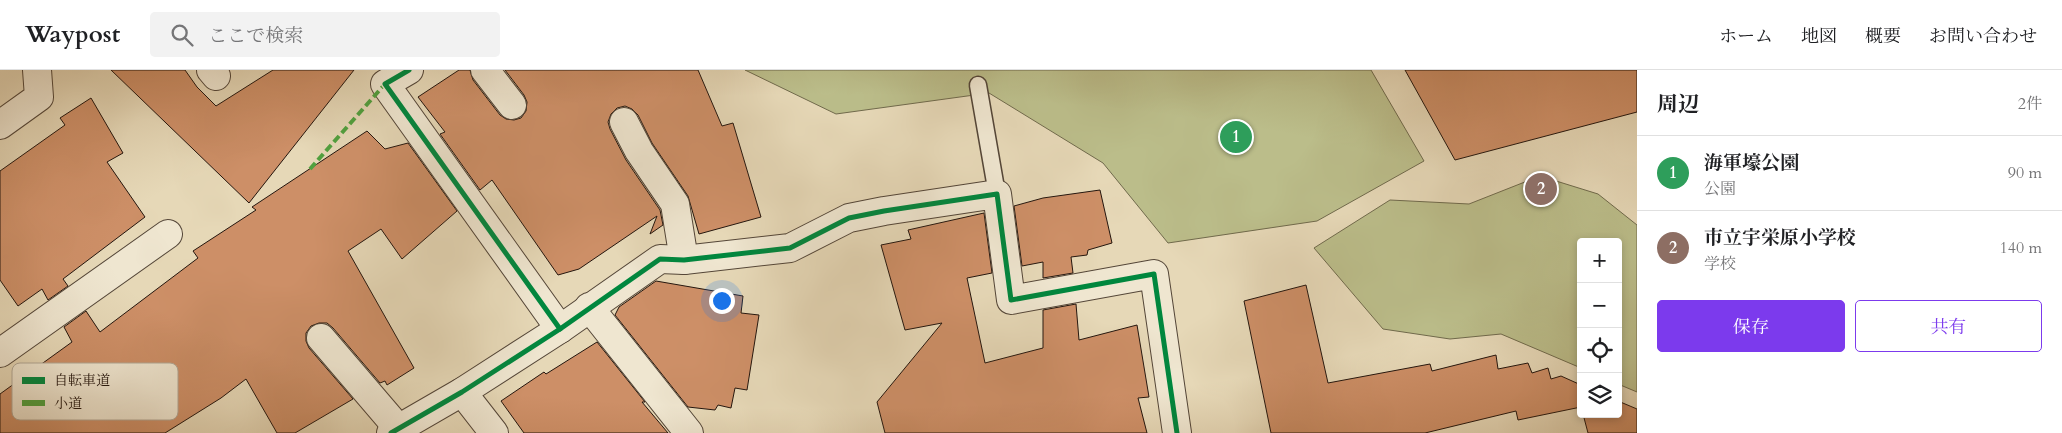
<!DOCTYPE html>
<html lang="ja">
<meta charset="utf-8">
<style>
:root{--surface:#fff;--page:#f2f2f2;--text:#202124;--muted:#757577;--line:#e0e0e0;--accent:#7c3aed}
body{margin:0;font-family:Cardo,"Noto Serif JP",serif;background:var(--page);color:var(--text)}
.controls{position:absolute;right:15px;bottom:15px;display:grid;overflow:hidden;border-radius:5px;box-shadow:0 2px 8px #0003}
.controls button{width:45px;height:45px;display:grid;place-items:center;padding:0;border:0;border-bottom:1px solid var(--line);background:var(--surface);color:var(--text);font:25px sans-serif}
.you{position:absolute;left:721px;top:230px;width:18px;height:18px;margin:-12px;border:4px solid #fff;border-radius:50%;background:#1a73e8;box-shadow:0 0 0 8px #1a73e833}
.badge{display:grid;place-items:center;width:32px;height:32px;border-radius:50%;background:var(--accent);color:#fff;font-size:16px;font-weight:700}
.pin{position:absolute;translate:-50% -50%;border:2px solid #fff;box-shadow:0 1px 5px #0006}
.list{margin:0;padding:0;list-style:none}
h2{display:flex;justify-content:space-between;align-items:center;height:65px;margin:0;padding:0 20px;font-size:21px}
h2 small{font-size:16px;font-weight:400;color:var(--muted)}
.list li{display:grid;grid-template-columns:32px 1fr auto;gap:15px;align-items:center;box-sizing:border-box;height:75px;padding:0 20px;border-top:1px solid var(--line)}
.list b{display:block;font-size:19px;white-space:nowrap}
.list p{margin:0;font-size:16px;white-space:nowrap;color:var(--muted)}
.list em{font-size:16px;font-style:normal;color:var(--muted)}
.actions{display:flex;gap:10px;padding:15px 20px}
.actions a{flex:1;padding:11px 0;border:1px solid var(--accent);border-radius:5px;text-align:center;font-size:18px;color:var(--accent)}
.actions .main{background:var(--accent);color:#fff}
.icon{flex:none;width:28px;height:28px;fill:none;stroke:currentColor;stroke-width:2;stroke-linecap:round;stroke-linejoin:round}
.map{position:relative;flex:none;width:1637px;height:363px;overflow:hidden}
header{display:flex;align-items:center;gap:30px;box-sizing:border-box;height:70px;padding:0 25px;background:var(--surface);border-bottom:1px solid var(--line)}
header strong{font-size:24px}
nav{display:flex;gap:28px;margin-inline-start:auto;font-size:18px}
.search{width:350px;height:45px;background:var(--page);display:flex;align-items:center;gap:12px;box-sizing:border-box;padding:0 18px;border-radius:5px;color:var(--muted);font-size:19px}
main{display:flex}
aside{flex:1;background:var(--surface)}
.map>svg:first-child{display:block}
.green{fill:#bbbd8a;stroke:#706a4c}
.building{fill:#cd8f67;stroke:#24160e}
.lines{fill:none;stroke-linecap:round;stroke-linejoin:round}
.lane-casing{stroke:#544638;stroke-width:19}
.street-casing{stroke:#544638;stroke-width:30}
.lane{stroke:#efe6d0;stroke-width:16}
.street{stroke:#efe6d0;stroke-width:28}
.quiet{stroke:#50a13e;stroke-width:4;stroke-dasharray:8 4;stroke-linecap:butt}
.cycleway-casing{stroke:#efe6d0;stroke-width:8}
.cycleway{stroke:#00873e;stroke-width:5}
.key{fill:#efe6d0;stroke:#b2a896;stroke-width:1}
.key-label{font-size:14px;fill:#24160e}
</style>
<header>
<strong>Waypost</strong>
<div class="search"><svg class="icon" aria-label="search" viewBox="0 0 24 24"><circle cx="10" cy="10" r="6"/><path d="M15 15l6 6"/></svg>ここで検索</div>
<nav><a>ホーム</a><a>地図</a><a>概要</a><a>お問い合わせ</a></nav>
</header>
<main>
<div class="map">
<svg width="1637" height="363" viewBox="0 0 1637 363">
<rect width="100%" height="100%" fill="#e6d8b7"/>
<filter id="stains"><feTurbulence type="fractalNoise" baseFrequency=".004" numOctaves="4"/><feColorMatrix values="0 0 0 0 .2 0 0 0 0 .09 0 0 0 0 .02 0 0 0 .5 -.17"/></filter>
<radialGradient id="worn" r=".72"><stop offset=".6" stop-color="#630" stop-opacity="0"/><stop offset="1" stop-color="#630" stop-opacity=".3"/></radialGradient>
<!-- green -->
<g class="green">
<path d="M 745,0 L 1371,0 L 1424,91 L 1317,151 L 1168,173 L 1103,93 L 989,23 L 836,44 Z"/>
<path d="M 1540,106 L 1598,124 L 1637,155 L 1637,322 L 1618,314 L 1618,172 L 1581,172 L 1581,298 L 1501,264 L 1450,269 L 1383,259 L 1314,178 L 1390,130 L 1469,134 Z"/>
</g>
<!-- building -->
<g class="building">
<path d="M 111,0 L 185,0 L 197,17 L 216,36 L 273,0 L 354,0 L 249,133 Z"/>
<path d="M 459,0 L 470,0 L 473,10 L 500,45 L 506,49 L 514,50 L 521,48 L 526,41 L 527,32 L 524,25 L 505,0 L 698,0 L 722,56 L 733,53 L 761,147 L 699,164 L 688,126 L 652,73 L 638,45 L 632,39 L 625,36 L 617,38 L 611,44 L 608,52 L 610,59 L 626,90 L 660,140 L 663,155 L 650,164 L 657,146 L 579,199 L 558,205 L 492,110 L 480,120 L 440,64 L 445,62 L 418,27 Z"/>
<path d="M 1405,0 L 1637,0 L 1637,42 L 1455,90 Z"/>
<path d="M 91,28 L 123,83 L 107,92 L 145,147 L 63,209 L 68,216 L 48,230 L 42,219 L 18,236 L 0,210 L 0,101 L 65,55 L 60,48 Z"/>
<path d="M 367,61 L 385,79 L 408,73 L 457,141 L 402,189 L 381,159 L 348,181 L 414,298 L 387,315 L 385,311 L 380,313 L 333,258 L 327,253 L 319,253 L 311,256 L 306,263 L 306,271 L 309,278 L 353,329 L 295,363 L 277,363 L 246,309 L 221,328 L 165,363 L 0,363 L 0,324 L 72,272 L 64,257 L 86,241 L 100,262 L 198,188 L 193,181 L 256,140 L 252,137 Z"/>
<path d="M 1100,120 L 1112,173 L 1088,180 L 1087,185 L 1071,187 L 1073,203 L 1043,208 L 1043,192 L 1022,196 L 1014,136 L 1043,128 Z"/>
<path d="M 984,143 L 992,203 L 967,208 L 985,293 L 1043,278 L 1043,240 L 1076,234 L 1079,270 L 1137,255 L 1149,327 L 1138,328 L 1147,363 L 885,363 L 877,332 L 942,253 L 905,260 L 881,175 L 911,169 L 908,160 Z"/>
<path d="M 656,211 L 743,226 L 741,243 L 759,245 L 747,320 L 735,318 L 731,338 L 718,335 L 715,340 L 688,337 L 615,245 L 619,237 Z"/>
<path d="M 1306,215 L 1328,313 L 1430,294 L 1432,301 L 1496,285 L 1498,299 L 1528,293 L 1532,303 L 1548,298 L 1551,309 L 1561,306 L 1581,315 L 1581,337 L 1518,350 L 1516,341 L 1425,363 L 1271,363 L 1244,231 Z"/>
<path d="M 597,272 L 645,332 L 642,332 L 668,363 L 524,363 L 501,331 L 544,302 L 546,304 Z"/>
<path d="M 1618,331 L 1637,339 L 1637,363 L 1588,363 L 1583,344 L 1618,344 Z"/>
</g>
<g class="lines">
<defs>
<path id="lane" d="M 978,15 L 997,124"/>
<g id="street">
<path d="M 211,0 L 216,6"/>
<path d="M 409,0 L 385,14 L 560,259"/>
<path d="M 485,0 L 512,35"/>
<path d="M 624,52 L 639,81 L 675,134 L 684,190"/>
<path d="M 0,55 L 39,27 L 37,0"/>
<path d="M 589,237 L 689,363"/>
<path d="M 321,268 L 398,358"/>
<path d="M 0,283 L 168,164"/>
<path d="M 462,322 L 494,363"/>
<path d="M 391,363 L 462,322 L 560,259 L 660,189 L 684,190 L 790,178 L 849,148 L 884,141 L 997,124 L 1011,230 L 1154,204 L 1177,363"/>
</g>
</defs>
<!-- lane casing -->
<use href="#lane" class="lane-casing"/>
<!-- street casing -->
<use href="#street" class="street-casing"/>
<!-- lane -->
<use href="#lane" class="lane"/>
<!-- street -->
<use href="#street" class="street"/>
<!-- quiet -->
<path class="quiet" d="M 310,99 L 385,14"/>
<defs>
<g id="cycleway">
<path d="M 409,0 L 385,14 L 560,259"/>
<path d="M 391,363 L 462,322 L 560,259 L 660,189 L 684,190 L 790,178 L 849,148 L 884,141 L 997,124 L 1011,230 L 1154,204 L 1177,363"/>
</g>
</defs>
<!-- cycleway casing -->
<use href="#cycleway" class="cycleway-casing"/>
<!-- cycleway -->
<use href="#cycleway" class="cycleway"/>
</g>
<!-- legend -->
<rect x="12" y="293" width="166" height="57" rx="8" class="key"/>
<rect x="22" y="307" width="23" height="7" fill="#00873e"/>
<rect x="22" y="330" width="23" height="6" fill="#50a13e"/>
<g class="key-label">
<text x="54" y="315">自転車道</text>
<text x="54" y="338">小道</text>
</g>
<rect width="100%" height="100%" filter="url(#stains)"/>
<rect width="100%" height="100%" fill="url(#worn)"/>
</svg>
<div class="controls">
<button>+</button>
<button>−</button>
<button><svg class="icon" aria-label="locate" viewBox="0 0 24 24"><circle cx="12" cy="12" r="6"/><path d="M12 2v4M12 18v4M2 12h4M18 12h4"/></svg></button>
<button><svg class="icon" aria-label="layers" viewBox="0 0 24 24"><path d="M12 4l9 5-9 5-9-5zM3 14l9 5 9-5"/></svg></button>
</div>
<div class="you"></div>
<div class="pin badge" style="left:1236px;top:67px;background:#2e9e5b">1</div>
<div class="pin badge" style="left:1541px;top:119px;background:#8d6e63">2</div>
</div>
<aside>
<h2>周辺<small>2件</small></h2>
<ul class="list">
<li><span class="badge" style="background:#2e9e5b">1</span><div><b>海軍壕公園</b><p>公園</p></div><em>90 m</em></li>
<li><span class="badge" style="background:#8d6e63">2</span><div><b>市立宇栄原小学校</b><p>学校</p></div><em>140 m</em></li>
</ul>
<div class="actions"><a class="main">保存</a><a>共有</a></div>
</aside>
</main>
